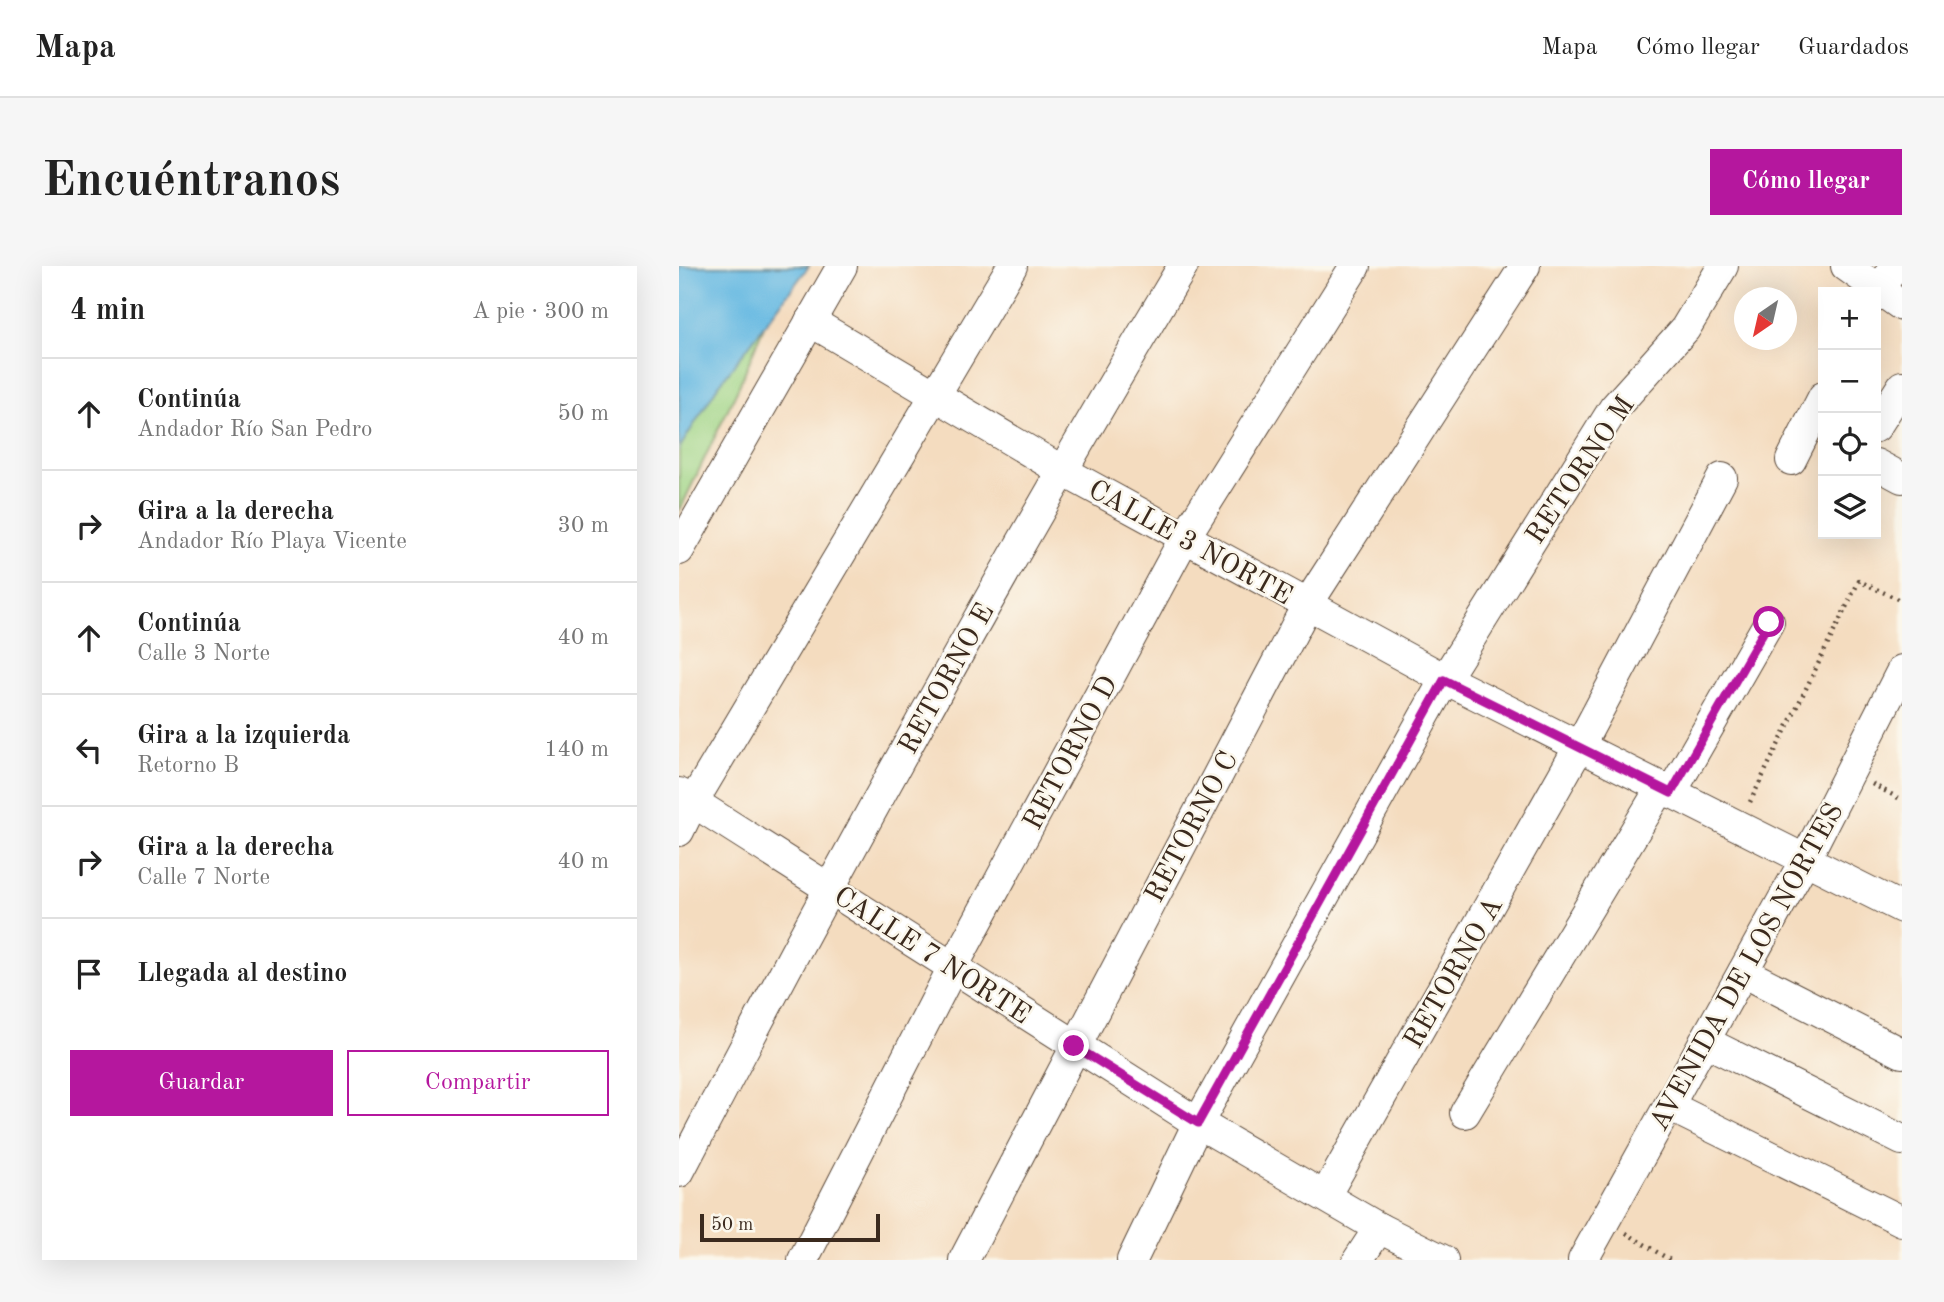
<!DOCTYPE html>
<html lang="es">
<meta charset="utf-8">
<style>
:root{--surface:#fff;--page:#f6f6f6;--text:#222;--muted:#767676;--line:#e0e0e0;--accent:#b5179e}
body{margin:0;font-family:"Old Standard TT",serif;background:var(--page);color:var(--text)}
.controls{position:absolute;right:21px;top:21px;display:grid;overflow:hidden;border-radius:0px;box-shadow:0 7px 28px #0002}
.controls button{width:63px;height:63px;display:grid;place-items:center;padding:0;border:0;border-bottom:2px solid var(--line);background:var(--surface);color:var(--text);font:35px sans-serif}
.compass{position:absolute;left:1055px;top:21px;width:63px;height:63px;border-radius:50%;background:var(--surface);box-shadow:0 7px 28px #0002;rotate:214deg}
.scale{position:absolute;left:21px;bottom:18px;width:180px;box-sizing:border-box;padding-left:7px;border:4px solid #3b2a1e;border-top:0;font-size:19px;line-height:24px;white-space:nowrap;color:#3b2a1e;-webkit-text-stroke:5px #fbf7ec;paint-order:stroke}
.stop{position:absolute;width:21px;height:21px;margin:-16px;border:5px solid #b5179e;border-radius:50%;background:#fff}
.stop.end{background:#b5179e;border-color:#fff;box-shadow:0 2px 7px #0008}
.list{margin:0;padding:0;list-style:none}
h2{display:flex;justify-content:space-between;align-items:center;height:91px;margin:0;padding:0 28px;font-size:30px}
h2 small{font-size:23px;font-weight:400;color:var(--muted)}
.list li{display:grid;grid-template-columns:46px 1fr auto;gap:21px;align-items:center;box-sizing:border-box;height:112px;padding:0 28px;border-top:2px solid var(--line)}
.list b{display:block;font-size:26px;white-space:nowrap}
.list p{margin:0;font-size:23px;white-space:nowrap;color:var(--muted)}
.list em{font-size:23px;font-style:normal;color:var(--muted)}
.actions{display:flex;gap:14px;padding:21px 28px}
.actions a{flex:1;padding:16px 0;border:2px solid var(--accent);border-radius:0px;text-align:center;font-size:24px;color:var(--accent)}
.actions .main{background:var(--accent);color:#fff}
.icon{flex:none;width:38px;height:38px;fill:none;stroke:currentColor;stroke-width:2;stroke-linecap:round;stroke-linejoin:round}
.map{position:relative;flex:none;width:1223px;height:994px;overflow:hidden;border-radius:0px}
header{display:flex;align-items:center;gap:42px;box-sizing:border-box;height:98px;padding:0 35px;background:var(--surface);border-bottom:2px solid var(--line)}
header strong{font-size:33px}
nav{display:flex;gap:38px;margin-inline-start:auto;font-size:24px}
.intro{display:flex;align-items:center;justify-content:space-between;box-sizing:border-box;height:168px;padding:0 42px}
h1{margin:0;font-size:49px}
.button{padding:18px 32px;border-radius:0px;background:var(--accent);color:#fff;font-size:24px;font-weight:700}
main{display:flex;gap:42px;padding:0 42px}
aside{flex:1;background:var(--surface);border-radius:0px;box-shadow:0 7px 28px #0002}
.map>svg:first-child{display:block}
.green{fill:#9fd485;stroke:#6d7f52;stroke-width:2}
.water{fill:#66b9e2;stroke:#507280;stroke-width:2}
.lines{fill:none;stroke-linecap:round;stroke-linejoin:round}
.minor-casing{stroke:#574536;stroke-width:32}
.path{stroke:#574536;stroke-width:4.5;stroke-dasharray:2 5;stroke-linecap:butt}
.minor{stroke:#fff;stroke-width:30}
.route{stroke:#b5179e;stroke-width:9}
.labels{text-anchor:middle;stroke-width:5;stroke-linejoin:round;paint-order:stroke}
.street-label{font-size:28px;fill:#3b2a1e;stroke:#fbf7ec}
</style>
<header>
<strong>Mapa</strong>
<nav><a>Mapa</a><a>Cómo llegar</a><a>Guardados</a></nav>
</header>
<div class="intro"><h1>Encuéntranos</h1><a class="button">Cómo llegar</a></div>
<main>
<aside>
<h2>4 min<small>A pie · 300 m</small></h2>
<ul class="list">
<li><svg class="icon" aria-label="ahead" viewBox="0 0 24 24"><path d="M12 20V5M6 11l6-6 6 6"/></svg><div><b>Continúa</b><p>Andador Río San Pedro</p></div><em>50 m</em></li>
<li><svg class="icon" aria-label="right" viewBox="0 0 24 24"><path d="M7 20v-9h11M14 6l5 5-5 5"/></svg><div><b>Gira a la derecha</b><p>Andador Río Playa Vicente</p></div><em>30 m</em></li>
<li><svg class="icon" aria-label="ahead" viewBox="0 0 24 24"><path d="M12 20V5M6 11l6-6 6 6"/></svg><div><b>Continúa</b><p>Calle 3 Norte</p></div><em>40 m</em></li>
<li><svg class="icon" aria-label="left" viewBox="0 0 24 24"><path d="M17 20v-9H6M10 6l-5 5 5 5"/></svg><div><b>Gira a la izquierda</b><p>Retorno B</p></div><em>140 m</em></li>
<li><svg class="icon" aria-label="right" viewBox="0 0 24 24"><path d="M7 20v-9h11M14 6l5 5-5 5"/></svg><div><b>Gira a la derecha</b><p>Calle 7 Norte</p></div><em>40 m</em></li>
<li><svg class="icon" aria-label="arrive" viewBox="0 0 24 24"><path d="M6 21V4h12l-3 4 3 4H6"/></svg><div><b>Llegada al destino</b></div></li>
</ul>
<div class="actions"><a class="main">Guardar</a><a>Compartir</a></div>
</aside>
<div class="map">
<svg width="1223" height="994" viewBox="0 0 1223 994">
<rect width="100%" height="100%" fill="#fbf7ec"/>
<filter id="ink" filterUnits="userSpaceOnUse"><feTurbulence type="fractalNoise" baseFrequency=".0143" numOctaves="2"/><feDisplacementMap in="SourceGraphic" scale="14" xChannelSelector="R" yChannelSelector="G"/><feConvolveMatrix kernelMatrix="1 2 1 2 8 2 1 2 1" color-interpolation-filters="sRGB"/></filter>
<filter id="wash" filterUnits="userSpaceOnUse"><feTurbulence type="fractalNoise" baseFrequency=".00686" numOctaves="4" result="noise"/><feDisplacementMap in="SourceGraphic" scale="28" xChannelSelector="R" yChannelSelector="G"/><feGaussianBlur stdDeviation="1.57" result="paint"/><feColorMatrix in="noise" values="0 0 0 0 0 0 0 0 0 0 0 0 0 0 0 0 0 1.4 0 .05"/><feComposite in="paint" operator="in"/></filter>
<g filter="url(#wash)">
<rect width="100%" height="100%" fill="#f4dcbf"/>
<!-- green -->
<path class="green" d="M 0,0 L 110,0 L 60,120 L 0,246 Z"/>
<!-- water -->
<path class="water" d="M 0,0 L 130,0 L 37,123 L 0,183 Z"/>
</g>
<g filter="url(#ink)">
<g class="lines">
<defs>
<g id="minor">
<path d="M 1167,0 L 1223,40"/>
<path d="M 1197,30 L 1215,0"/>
<path d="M 131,55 L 382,204 L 766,413 L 1223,642"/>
<path d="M 1197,161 L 1223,120"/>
<path d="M 1112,194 L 1144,131"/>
<path d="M 1197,198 L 1223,212"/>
<path d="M 0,284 L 163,0"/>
<path d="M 0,527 L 519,857 L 700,962 L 764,994"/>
<path d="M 992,527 L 1090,356"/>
<path d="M 0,565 L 14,536 L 333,0"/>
<path d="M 1064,706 L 1223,787"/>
<path d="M 1025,775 L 1223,874"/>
<path d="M 990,840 L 1223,955"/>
<path d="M 786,847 L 982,522"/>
<path d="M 0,906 C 160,599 326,297 504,0"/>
<path d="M 646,930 L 900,481 L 1043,212"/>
<path d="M 124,994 L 274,701 L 506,271 L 676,0"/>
<path d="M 285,994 L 628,339 L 846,0"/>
<path d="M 453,994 L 519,857 L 766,413 L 935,142 L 1006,63 L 1044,0"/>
<path d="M 679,994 L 700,962"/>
<path d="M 904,994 L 1127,592 L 1223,404"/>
</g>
</defs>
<!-- minor casing -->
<use href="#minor" class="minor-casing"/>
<!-- path -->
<g class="path">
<path d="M 1193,518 L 1223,534"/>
<path d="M 1071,536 L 1180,315 L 1223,335"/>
<path d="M 947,967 L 991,994"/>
</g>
<!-- minor -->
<use href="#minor" class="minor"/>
</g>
</g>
<g class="lines" filter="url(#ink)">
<!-- route -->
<path class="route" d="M 395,780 L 519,857 L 765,414 L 992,527 L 1090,356"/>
</g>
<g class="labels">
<!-- street labels -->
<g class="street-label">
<text transform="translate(900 203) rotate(-56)" y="10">RETORNO M</text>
<text transform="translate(512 275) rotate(29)" y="10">CALLE 3 NORTE</text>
<text transform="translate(266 412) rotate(-61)" y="10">RETORNO E</text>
<text transform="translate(390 486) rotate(-62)" y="10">RETORNO D</text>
<text transform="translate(511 560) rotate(-62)" y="10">RETORNO C</text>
<text transform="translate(254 688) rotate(33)" y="10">CALLE 7 NORTE</text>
<text transform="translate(1066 700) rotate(-61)" y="10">AVENIDA DE LOS NORTES</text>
<text transform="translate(773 706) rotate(-60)" y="10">RETORNO A</text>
</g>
</g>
</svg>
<div class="controls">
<button>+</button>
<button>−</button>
<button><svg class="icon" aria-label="locate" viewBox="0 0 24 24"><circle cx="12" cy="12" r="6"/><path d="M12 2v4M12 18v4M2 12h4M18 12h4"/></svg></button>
<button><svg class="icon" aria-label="layers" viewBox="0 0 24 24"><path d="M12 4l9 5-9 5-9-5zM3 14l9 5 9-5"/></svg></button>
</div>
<svg class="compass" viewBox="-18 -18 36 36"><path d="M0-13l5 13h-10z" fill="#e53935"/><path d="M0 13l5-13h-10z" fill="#767676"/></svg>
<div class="scale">50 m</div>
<div class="stop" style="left:1090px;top:356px"></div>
<div class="stop end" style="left:395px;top:780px"></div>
</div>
</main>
